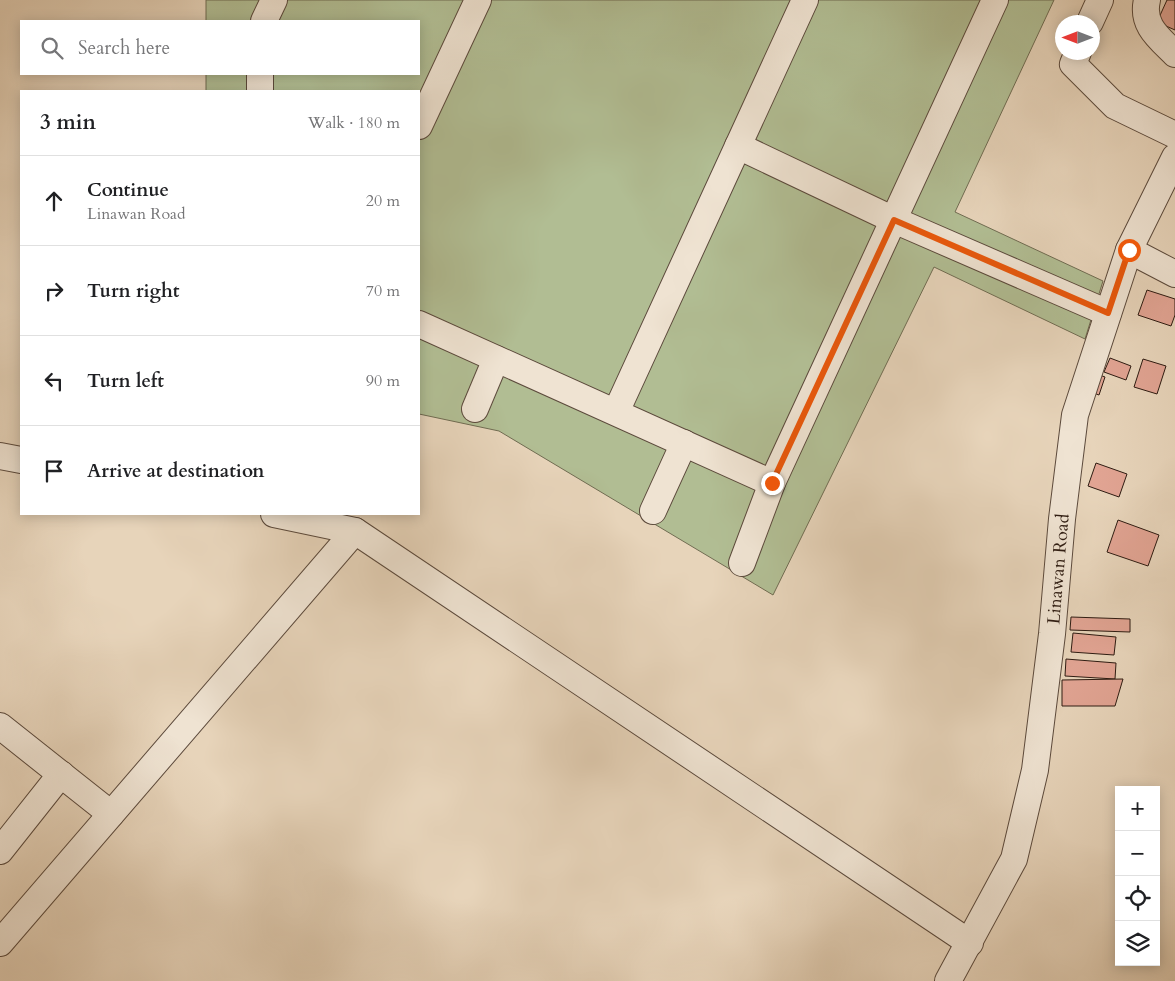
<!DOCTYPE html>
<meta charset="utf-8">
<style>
:root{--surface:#fff;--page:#f2f2f2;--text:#202124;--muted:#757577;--line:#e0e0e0}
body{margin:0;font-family:Cardo,serif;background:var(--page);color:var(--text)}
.controls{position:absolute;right:15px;bottom:15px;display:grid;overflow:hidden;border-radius:0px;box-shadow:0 2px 12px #0003}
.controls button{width:45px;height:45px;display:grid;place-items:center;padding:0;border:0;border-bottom:1px solid var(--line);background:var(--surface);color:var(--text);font:25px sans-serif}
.compass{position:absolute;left:1055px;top:15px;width:45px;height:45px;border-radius:50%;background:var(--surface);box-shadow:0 2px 12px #0003;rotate:270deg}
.stop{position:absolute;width:15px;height:15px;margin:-11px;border:4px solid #ea580c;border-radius:50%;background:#fff}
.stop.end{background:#ea580c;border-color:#fff;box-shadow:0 1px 5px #0008}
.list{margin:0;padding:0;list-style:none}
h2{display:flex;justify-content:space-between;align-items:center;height:65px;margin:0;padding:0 20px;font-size:21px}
h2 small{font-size:16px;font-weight:400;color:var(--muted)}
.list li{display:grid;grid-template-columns:32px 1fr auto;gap:15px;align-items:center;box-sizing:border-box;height:90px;padding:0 20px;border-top:1px solid var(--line)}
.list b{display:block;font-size:19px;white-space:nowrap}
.list p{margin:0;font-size:16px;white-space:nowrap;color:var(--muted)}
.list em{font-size:16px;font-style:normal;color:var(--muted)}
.icon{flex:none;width:28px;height:28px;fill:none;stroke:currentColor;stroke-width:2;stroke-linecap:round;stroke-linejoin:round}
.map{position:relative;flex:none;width:1175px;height:981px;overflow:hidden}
.search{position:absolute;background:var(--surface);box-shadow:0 2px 12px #0003;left:20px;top:20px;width:400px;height:55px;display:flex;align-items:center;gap:12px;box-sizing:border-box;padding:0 18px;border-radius:0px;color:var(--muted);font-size:19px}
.panel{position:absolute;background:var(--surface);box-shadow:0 2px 12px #0003;left:20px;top:90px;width:400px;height:425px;border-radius:0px}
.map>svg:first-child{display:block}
.green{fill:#b1bd93;stroke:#706c52}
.building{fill:#e1a493;stroke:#2e1c12}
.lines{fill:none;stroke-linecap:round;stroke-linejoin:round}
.minor-casing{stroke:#5c4a3c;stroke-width:28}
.minor{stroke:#efe3d2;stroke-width:26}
.route{stroke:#ea580c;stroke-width:6}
.labels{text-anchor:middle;stroke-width:4;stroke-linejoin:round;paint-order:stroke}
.street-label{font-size:18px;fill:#2e1c12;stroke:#efe3d2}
</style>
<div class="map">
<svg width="1175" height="981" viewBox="0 0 1175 981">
<rect width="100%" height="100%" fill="#e7d4ba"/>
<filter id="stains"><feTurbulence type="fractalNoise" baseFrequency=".004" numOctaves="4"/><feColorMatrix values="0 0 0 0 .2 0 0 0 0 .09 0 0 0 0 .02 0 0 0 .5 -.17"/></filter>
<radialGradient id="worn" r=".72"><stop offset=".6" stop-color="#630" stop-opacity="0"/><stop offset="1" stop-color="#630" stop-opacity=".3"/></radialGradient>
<!-- green -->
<path class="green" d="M 206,0 L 1054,0 L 955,212 L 1103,281 L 1085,339 L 934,267 L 773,595 L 499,431 L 419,414 L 419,91 L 206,91 L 206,74 L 419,74 L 419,21 L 206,21 Z"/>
<!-- building -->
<g class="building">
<path d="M 1167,0 L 1175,0 L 1175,30 L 1157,22 Z"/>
<path d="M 1147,290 L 1175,299 L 1175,315 L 1171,326 L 1138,315 Z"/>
<path d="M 1110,358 L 1131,366 L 1126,380 L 1104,372 Z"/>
<path d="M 1143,359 L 1166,366 L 1157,394 L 1134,387 Z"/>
<path d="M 1097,374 L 1105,377 L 1099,395 L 1091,392 Z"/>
<path d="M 1096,463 L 1127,474 L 1119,497 L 1088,486 Z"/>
<path d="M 1118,520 L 1159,535 L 1148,566 L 1107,552 Z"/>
<path d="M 1071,617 L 1130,619 L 1130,632 L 1070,630 Z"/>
<path d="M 1073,633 L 1116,637 L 1114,655 L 1071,652 Z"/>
<path d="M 1066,659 L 1116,663 L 1115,679 L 1065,676 Z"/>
<path d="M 1123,679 L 1115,706 L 1062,706 L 1062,680 Z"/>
</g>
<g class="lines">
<defs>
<g id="minor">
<path d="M 1147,0 C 1141,25 1159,38 1175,54"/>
<path d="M 264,21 L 274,0"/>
<path d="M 1090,22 L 1100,0"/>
<path d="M 1078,52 L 1073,64 L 1115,106 L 1175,135"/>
<path d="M 260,91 L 260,74"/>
<path d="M 419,126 L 478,0"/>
<path d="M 738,146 L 894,220 L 1108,313"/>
<path d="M 1129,250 L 1175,274"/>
<path d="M 419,324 L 772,483"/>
<path d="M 475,409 L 496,359"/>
<path d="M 616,412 L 805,0"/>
<path d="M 0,456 L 21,460"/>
<path d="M 653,511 L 684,443"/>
<path d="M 274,514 L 355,531 L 970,943"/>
<path d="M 742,563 L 772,483 L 995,0"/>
<path d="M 0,726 L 111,814"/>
<path d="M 0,851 L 61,774"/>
<path d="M 0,943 L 355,531"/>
<path d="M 948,981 L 1014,859 L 1035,770 L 1052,634 L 1062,519 L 1075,415 L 1129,250 L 1175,157"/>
</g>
</defs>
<!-- minor casing -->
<use href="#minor" class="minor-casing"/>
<!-- minor -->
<use href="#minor" class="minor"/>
</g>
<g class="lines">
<!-- route -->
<path class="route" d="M 772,483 L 894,220 L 1108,313 L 1129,250"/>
</g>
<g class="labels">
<!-- street labels -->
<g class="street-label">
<text transform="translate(1058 569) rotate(-85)" y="6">Linawan Road</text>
</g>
</g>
<rect width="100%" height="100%" filter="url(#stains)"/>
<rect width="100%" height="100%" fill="url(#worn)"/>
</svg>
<div class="controls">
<button>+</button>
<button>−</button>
<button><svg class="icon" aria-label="locate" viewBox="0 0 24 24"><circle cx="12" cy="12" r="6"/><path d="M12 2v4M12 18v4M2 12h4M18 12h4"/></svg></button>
<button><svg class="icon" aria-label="layers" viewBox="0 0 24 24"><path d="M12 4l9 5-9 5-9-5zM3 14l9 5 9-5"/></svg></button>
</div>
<svg class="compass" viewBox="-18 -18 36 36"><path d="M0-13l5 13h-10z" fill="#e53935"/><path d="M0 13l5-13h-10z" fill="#757577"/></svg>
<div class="stop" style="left:1129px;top:250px"></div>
<div class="stop end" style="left:772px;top:483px"></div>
<div class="search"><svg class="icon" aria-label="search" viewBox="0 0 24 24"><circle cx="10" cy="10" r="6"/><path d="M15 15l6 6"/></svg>Search here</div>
<section class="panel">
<h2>3 min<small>Walk · 180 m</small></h2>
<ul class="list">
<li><svg class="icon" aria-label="ahead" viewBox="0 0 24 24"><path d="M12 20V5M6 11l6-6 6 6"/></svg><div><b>Continue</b><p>Linawan Road</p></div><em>20 m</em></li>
<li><svg class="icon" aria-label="right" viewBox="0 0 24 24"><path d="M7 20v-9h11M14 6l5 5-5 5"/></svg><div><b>Turn right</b></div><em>70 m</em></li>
<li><svg class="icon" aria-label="left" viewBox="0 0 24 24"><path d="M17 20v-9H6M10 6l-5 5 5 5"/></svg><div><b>Turn left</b></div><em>90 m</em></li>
<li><svg class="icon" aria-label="arrive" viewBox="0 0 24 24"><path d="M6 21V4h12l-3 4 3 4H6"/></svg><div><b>Arrive at destination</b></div></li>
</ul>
</section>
</div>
